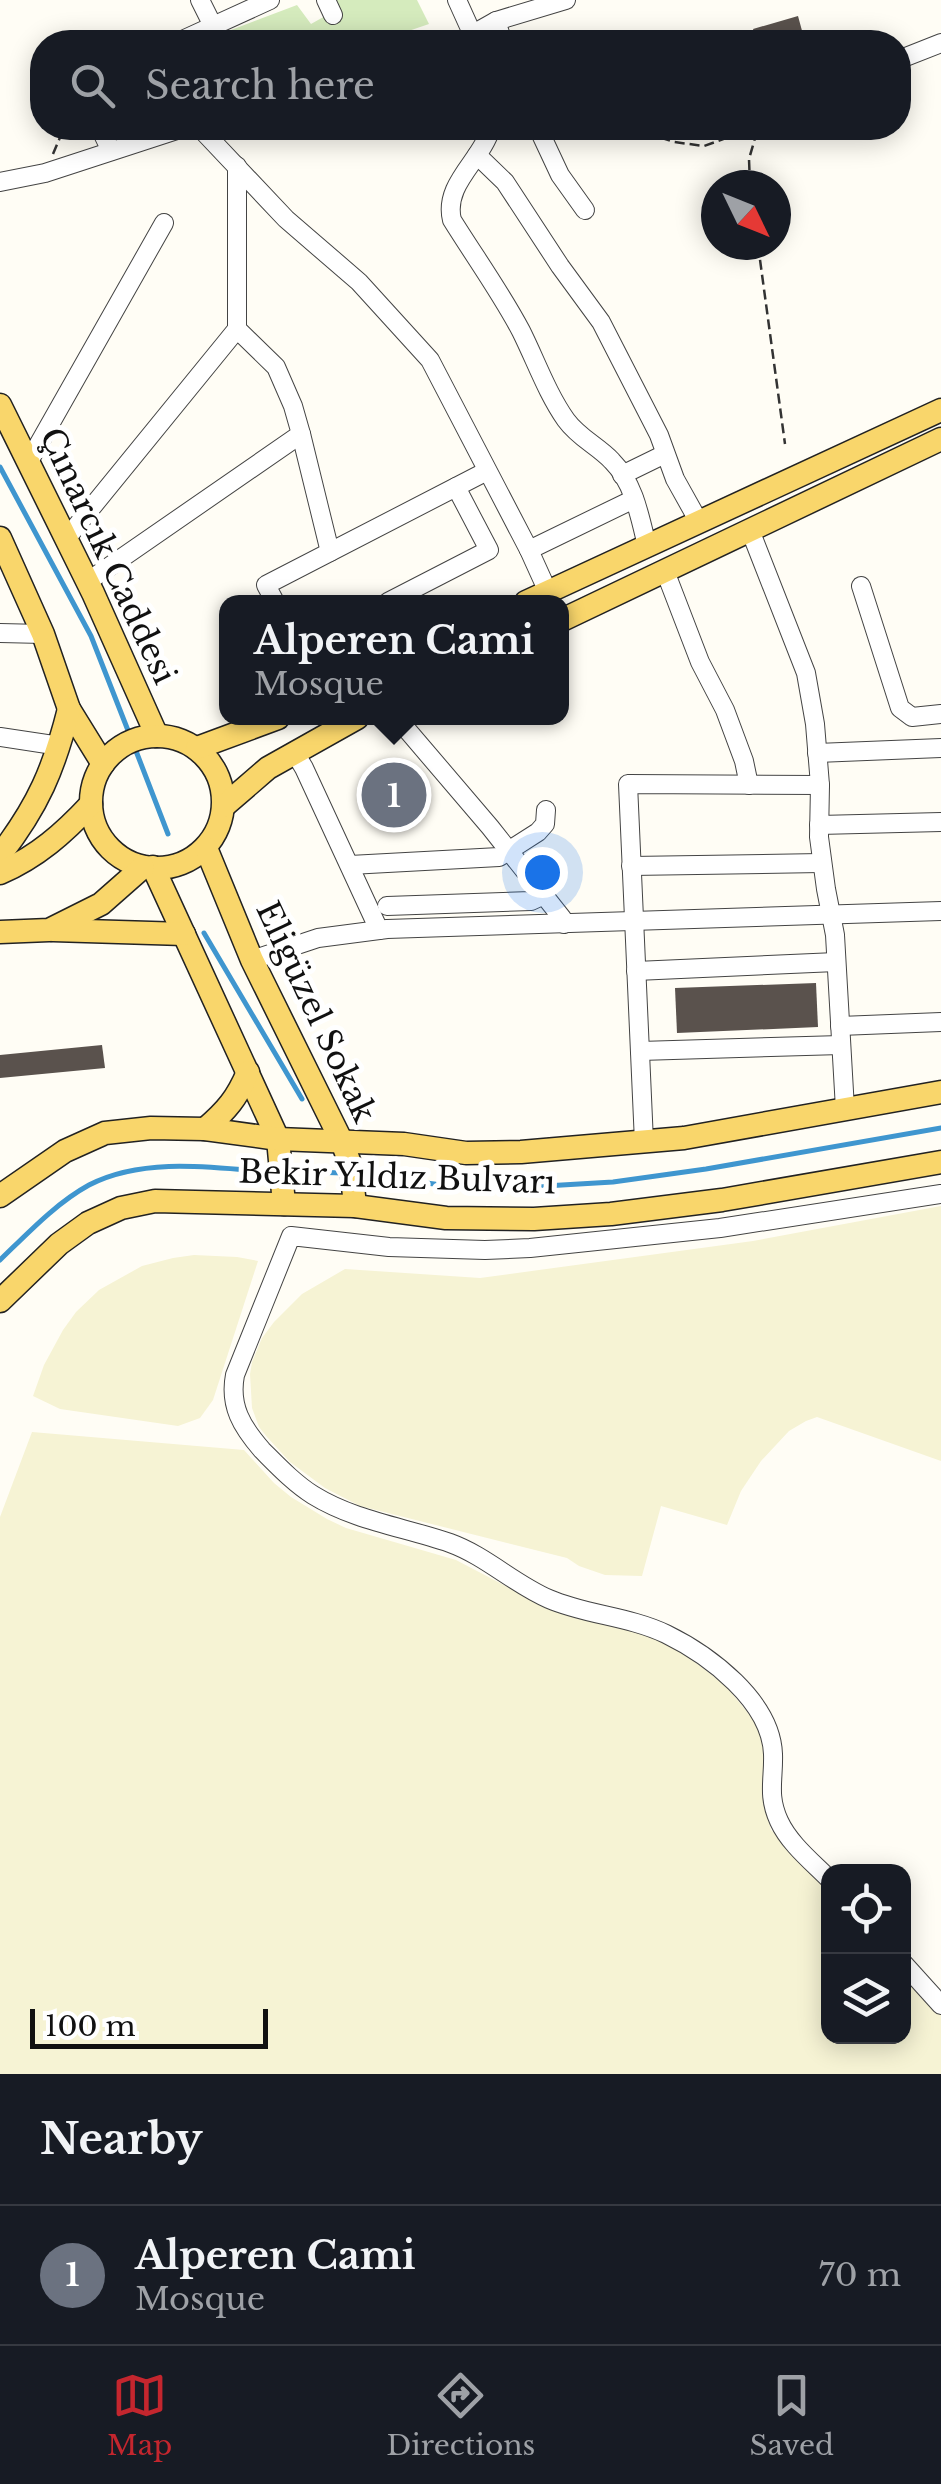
<!DOCTYPE html>
<meta charset="utf-8">
<style>
:root{--surface:#171b24;--page:#20242c;--text:#f1f3f6;--muted:#9ea1a6;--line:#363941;--accent:#c4262e}
body{margin:0;font-family:"Libre Baskerville",serif;background:var(--page);color:var(--text)}
.controls{position:absolute;right:30px;bottom:30px;display:grid;overflow:hidden;border-radius:20px;box-shadow:0 5px 25px #0003}
.controls button{width:90px;height:90px;display:grid;place-items:center;padding:0;border:0;border-bottom:2px solid var(--line);background:var(--surface);color:var(--text);font:50px sans-serif}
.compass{position:absolute;left:701px;top:170px;width:90px;height:90px;border-radius:50%;background:var(--surface);box-shadow:0 5px 25px #0003;rotate:133deg}
.scale{position:absolute;left:30px;bottom:25px;width:238px;box-sizing:border-box;padding-left:10px;border:5px solid #111;border-top:0;font-size:28px;line-height:35px;white-space:nowrap;color:#111;-webkit-text-stroke:8px #fff;paint-order:stroke}
.you{position:absolute;left:542px;top:872px;width:35px;height:35px;margin:-25px;border:8px solid #fff;border-radius:50%;background:#1a73e8;box-shadow:0 0 0 15px #1a73e833}
.badge{display:grid;place-items:center;width:65px;height:65px;border-radius:50%;background:var(--accent);color:#fff;font-size:32px;font-weight:700}
.pin{position:absolute;translate:-50% -50%;border:5px solid #fff;box-shadow:0 2px 10px #0006}
.popup{position:absolute;left:219px;top:595px;width:350px;height:130px;box-sizing:border-box;display:grid;place-content:center;border-radius:20px;background:var(--surface);filter:drop-shadow(0 2px 8px #0005);font-size:32px;white-space:nowrap;color:var(--muted)}
.popup b{font-size:38px;color:var(--text)}
.popup::after{content:'';position:absolute;left:50%;top:100%;margin-left:-20px;border:20px solid transparent;border-top-color:var(--surface)}
.list{margin:0;padding:0;list-style:none}
h2{display:flex;justify-content:space-between;align-items:center;height:130px;margin:0;padding:0 40px;font-size:42px}
h2 small{font-size:32px;font-weight:400;color:var(--muted)}
.list li{display:grid;grid-template-columns:65px 1fr auto;gap:30px;align-items:center;box-sizing:border-box;height:140px;padding:0 40px;border-top:2px solid var(--line)}
.list b{display:block;font-size:38px;white-space:nowrap}
.list p{margin:0;font-size:32px;white-space:nowrap;color:var(--muted)}
.list em{font-size:32px;font-style:normal;color:var(--muted)}
.icon{flex:none;width:55px;height:55px;fill:none;stroke:currentColor;stroke-width:2;stroke-linecap:round;stroke-linejoin:round}
.map{position:relative;flex:none;width:941px;height:2074px;overflow:hidden}
.search{position:absolute;background:var(--surface);box-shadow:0 5px 25px #0003;left:30px;right:30px;top:30px;height:110px;display:flex;align-items:center;gap:25px;box-sizing:border-box;padding:0 35px;border-radius:40px;color:var(--muted);font-size:38px}
.sheet{height:270px;background:var(--surface)}
nav{display:flex;justify-content:space-around;align-items:center;box-sizing:border-box;height:140px;border-top:2px solid var(--line);background:var(--surface);font-size:28px;color:var(--muted)}
nav a{display:grid;justify-items:center;gap:5px}
nav .on{color:var(--accent)}
.map>svg:first-child{display:block}
.farmland{fill:#f6f3d4}
.green{fill:#d5ebbd}
.lines{fill:none;stroke-linecap:round;stroke-linejoin:round}
.stream{stroke:#3f96cf;stroke-width:5}
.building{fill:#5a524d}
.minor-casing{stroke:#444;stroke-width:20}
.major-casing{stroke:#222;stroke-width:25}
.path{stroke:#333;stroke-width:2.5;stroke-dasharray:10 5;stroke-linecap:butt}
.minor{stroke:#fff;stroke-width:18}
.major{stroke:#f9d66b;stroke-width:22}
.labels{text-anchor:middle;stroke-width:10;stroke-linejoin:round;paint-order:stroke}
.street-label{font-size:32px;fill:#111;stroke:#fff}
</style>
<div class="map">
<svg width="941" height="2074" viewBox="0 0 941 2074">
<rect width="100%" height="100%" fill="#fffdf5"/>
<!-- farmland -->
<g class="farmland">
<path d="M 941,1206 L 941,1461 L 817,1417 L 806,1421 L 789,1431 L 761,1461 L 741,1491 L 727,1525 L 661,1506 L 642,1576 L 605,1575 L 579,1566 L 567,1558 L 360,1506 L 325,1488 L 290,1462 L 267,1437 L 259,1427 L 252,1408 L 250,1374 L 252,1362 L 262,1338 L 274,1322 L 302,1294 L 345,1269 L 480,1278 L 753,1241 Z"/>
<path d="M 194,1255 L 237,1257 L 258,1261 L 213,1400 L 200,1418 L 178,1426 L 60,1409 L 33,1396 L 44,1365 L 63,1330 L 76,1312 L 99,1290 L 142,1266 L 173,1258 Z"/>
<path d="M 32,1432 L 244,1450 L 274,1483 L 291,1497 L 327,1519 L 346,1528 L 456,1560 L 542,1605 L 636,1629 L 674,1647 L 691,1659 L 725,1685 L 753,1719 L 761,1737 L 765,1757 L 763,1801 L 771,1830 L 828,1885 L 828,2036 L 904,2036 L 904,1975 L 941,2014 L 941,2074 L 0,2074 L 0,1517 Z"/>
</g>
<!-- green -->
<path class="green" d="M 325,0 L 417,0 L 429,24 L 376,42 L 221,42 L 218,35 L 297,5 L 311,24 L 334,11 Z"/>
<g class="lines">
<!-- stream -->
<g class="stream">
<path d="M 0,467 L 91,636 L 129,733"/>
<path d="M 136,751 L 168,834"/>
<path d="M 204,933 L 302,1099"/>
<path d="M 311,1172 L 343,1173"/>
<path d="M 390,1178 L 456,1187 L 511,1188 L 613,1182 L 706,1169 L 941,1128"/>
<path d="M 0,1260 C 27,1234 56,1203 89,1185 C 139,1159 203,1166 257,1171"/>
</g>
</g>
<!-- building -->
<g class="building">
<path d="M 798,16 L 804,38 L 802,38 L 803,42 L 757,42 L 753,29 Z"/>
<path d="M 382,771 L 420,790 L 405,818 L 368,800 Z"/>
<path d="M 816,983 L 818,1027 L 677,1033 L 675,988 Z"/>
<path d="M 102,1045 L 105,1068 L 0,1078 L 0,1055 Z"/>
</g>
<g class="lines">
<defs>
<g id="minor">
<path d="M 200,0 L 221,42"/>
<path d="M 326,0 L 333,15"/>
<path d="M 457,0 L 476,42"/>
<path d="M 496,21 L 503,42"/>
<path d="M 473,34 L 496,21 L 566,0"/>
<path d="M 178,42 L 270,0"/>
<path d="M 898,60 L 941,43"/>
<path d="M 100,128 L 111,151"/>
<path d="M 200,128 L 286,219 L 359,282 L 430,360 L 529,550 L 548,592"/>
<path d="M 491,128 C 482,160 443,184 452,220 C 475,257 501,293 521,331 C 536,361 547,393 566,420 C 579,438 598,446 612,461 C 634,483 640,517 647,546"/>
<path d="M 538,128 L 560,175 L 585,210"/>
<path d="M 477,155 L 505,182 L 560,266 L 601,322 L 659,435 L 675,479 L 699,522"/>
<path d="M 0,182 L 45,173 L 183,128"/>
<path d="M 237,329 L 237,166"/>
<path d="M 301,434 L 330,552"/>
<path d="M 28,463 L 164,223"/>
<path d="M 622,475 L 665,454"/>
<path d="M 750,530 L 806,673 L 815,724 L 820,785 L 819,837 L 826,889 L 835,935 L 845,1109"/>
<path d="M 66,539 L 237,329 L 276,367 L 293,406 L 301,434 L 87,582"/>
<path d="M 529,550 L 634,499"/>
<path d="M 665,571 L 700,662 L 725,710 L 744,761 L 749,785"/>
<path d="M 861,586 L 900,708 L 912,717 L 941,714"/>
<path d="M 275,602 L 266,585 L 487,471"/>
<path d="M 388,602 L 489,550 L 456,487"/>
<path d="M 0,633 L 43,634"/>
<path d="M 397,718 L 490,827 L 562,918 L 564,924"/>
<path d="M 0,737 L 60,746"/>
<path d="M 295,753 L 304,768 L 379,930"/>
<path d="M 817,753 L 941,748"/>
<path d="M 819,825 L 941,822"/>
<path d="M 350,865 L 499,857 L 538,832 L 545,824 L 546,810"/>
<path d="M 631,866 L 821,863"/>
<path d="M 387,906 L 531,901 L 544,895"/>
<path d="M 252,960 L 318,938 L 387,929 L 941,911"/>
<path d="M 636,971 L 836,962"/>
<path d="M 840,1026 L 941,1022"/>
<path d="M 640,1051 L 841,1045"/>
<path d="M 644,1142 L 628,784 L 820,785"/>
<path d="M 828,1878 C 811,1861 789,1843 779,1821 C 767,1795 774,1779 773,1754 C 771,1701 709,1655 666,1634 C 628,1616 586,1615 549,1599 C 514,1584 486,1556 450,1543 C 404,1527 355,1521 313,1495 C 294,1483 278,1466 262,1450 C 242,1427 229,1406 235,1375 L 291,1236 L 389,1247 L 485,1250 L 530,1248 L 720,1228 L 941,1194"/>
<path d="M 904,1964 L 941,2005"/>
</g>
<g id="major">
<path d="M 0,405 L 93,593 L 157,736"/>
<path d="M 0,538 L 43,634 L 69,709 L 103,764"/>
<path d="M 526,602 L 941,410"/>
<path d="M 562,620 L 941,439"/>
<circle cx="157" cy="802" r="66"/>
<path d="M 197,748 L 278,718"/>
<path d="M 224,806 L 268,768 L 357,718"/>
<path d="M 206,848 L 252,960 L 342,1142 L 351,1166 L 355,1206"/>
<path d="M 0,855 C 38,806 54,769 69,709"/>
<path d="M 153,867 L 278,1139 L 284,1204"/>
<path d="M 0,873 C 37,857 64,833 91,804"/>
<path d="M 53,930 L 184,934"/>
<path d="M 0,932 L 49,930 L 101,904 L 143,867"/>
<path d="M 205,1129 C 227,1110 237,1098 248,1072"/>
<path d="M 0,1196 L 65,1151 L 105,1133 L 151,1128 L 205,1129 L 278,1139 L 404,1144 L 466,1153 L 521,1152 L 684,1138 L 941,1092"/>
<path d="M 0,1301 L 59,1244 L 88,1223 L 121,1208 L 155,1201 L 355,1206 L 446,1218 L 534,1219 L 611,1214 L 722,1200 L 941,1162"/>
</g>
</defs>
<!-- minor casing -->
<use href="#minor" class="minor-casing"/>
<!-- major casing -->
<use href="#major" class="major-casing"/>
<!-- path -->
<g class="path">
<path d="M 632,128 L 674,142 L 704,146 L 754,128"/>
<path d="M 53,154 L 64,128"/>
<path d="M 750,185 L 749,159 L 758,128"/>
<path d="M 758,245 L 785,444"/>
</g>
<!-- minor -->
<use href="#minor" class="minor"/>
<!-- major -->
<use href="#major" class="major"/>
</g>
<g class="labels">
<!-- street labels -->
<g class="street-label">
<text transform="translate(108 556) rotate(65)" y="11">Çınarcık Caddesi</text>
<text transform="translate(316 1012) rotate(65)" y="11">Eligüzel Sokak</text>
<text transform="translate(397 1177) rotate(2)" y="11">Bekir Yıldız Bulvarı</text>
</g>
</g>
</svg>
<div class="controls">
<button><svg class="icon" aria-label="locate" viewBox="0 0 24 24"><circle cx="12" cy="12" r="6"/><path d="M12 2v4M12 18v4M2 12h4M18 12h4"/></svg></button>
<button><svg class="icon" aria-label="layers" viewBox="0 0 24 24"><path d="M12 4l9 5-9 5-9-5zM3 14l9 5 9-5"/></svg></button>
</div>
<svg class="compass" viewBox="-18 -18 36 36"><path d="M0-13l5 13h-10z" fill="#e53935"/><path d="M0 13l5-13h-10z" fill="#9ea1a6"/></svg>
<div class="scale">100 m</div>
<div class="you"></div>
<div class="pin badge" style="left:394px;top:795px;background:#6b7280">1</div>
<div class="popup"><b>Alperen Cami</b>Mosque</div>
<div class="search"><svg class="icon" aria-label="search" viewBox="0 0 24 24"><circle cx="10" cy="10" r="6"/><path d="M15 15l6 6"/></svg>Search here</div>
</div>
<section class="sheet">
<h2>Nearby<small></small></h2>
<ul class="list">
<li><span class="badge" style="background:#6b7280">1</span><div><b>Alperen Cami</b><p>Mosque</p></div><em>70 m</em></li>
</ul>
</section>
<nav>
<a class="on"><svg class="icon" aria-label="map" viewBox="0 0 24 24"><path d="M3 6l6-2 6 2 6-2v14l-6 2-6-2-6 2zM9 4v14M15 6v14"/></svg>Map</a>
<a><svg class="icon" aria-label="directions" viewBox="0 0 24 24"><path d="M12 3l9 9-9 9-9-9zM9 14v-3h6M13 9l2 2-2 2"/></svg>Directions</a>
<a><svg class="icon" aria-label="saved" viewBox="0 0 24 24"><path d="M7 4h10v16l-5-4-5 4z"/></svg>Saved</a>
</nav>
